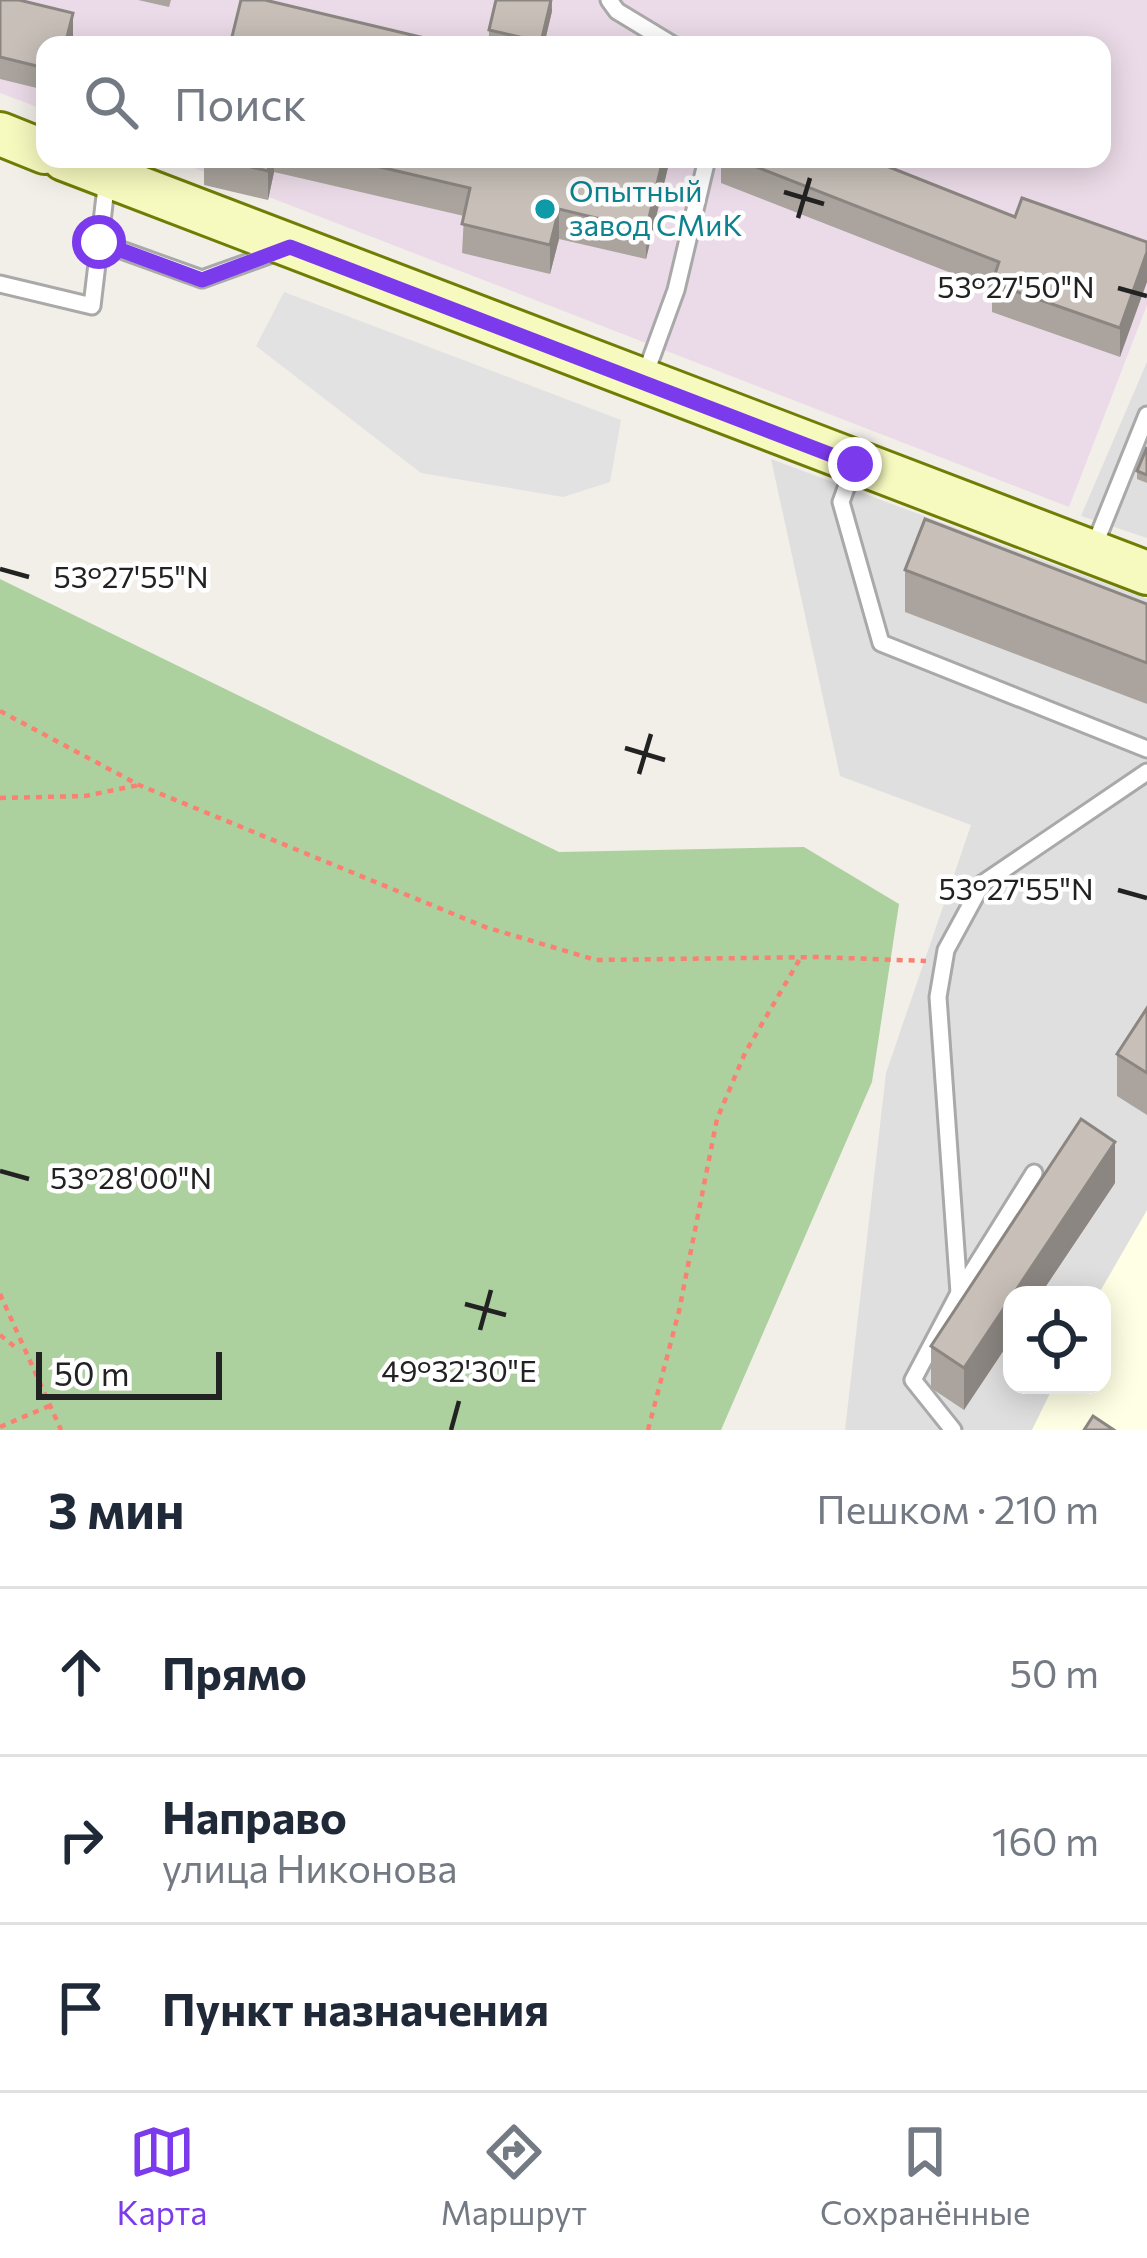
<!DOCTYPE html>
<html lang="ru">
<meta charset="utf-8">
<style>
:root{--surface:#fff;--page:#f6f6f7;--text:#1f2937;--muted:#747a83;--line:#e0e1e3;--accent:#7c3aed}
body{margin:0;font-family:Commissioner,sans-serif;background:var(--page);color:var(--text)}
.controls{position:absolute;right:36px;bottom:36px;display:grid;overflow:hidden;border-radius:24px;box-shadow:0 6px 30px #0003}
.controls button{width:108px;height:108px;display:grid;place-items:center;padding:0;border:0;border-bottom:3px solid var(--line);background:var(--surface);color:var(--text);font:60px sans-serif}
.scale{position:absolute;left:36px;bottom:30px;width:186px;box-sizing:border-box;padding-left:12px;border:6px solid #222;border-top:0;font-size:33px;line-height:42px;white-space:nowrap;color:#222;-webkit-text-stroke:9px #fff;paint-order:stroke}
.stop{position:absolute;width:36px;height:36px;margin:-27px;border:9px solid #7c3aed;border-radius:50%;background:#fff}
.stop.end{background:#7c3aed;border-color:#fff;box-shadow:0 3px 12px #0008}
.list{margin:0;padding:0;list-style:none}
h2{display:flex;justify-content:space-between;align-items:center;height:156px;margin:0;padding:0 48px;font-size:51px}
h2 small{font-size:39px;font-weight:400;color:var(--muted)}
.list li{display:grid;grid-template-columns:78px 1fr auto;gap:36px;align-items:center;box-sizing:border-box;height:168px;padding:0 48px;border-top:3px solid var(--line)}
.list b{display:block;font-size:45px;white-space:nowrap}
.list p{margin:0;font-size:39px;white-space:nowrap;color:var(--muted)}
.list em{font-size:39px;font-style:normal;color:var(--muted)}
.icon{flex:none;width:66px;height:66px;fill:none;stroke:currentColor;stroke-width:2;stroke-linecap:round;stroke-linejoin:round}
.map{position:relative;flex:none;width:1147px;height:1430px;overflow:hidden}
.search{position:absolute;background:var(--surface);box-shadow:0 6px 30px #0003;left:36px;right:36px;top:36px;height:132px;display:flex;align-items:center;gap:30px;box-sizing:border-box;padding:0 42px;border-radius:24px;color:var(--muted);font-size:45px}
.sheet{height:660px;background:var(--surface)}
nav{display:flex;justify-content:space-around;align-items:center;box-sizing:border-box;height:168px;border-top:3px solid var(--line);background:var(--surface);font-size:33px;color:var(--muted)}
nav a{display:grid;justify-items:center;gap:6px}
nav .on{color:var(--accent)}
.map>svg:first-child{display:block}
.residential{fill:#e0dfdf;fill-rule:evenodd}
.industrial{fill:#ebdbe8}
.education{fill:#ffffe5}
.forest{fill:#add19e}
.parking{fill:#e2e2e2}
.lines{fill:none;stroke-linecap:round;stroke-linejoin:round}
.lane-casing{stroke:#a9a9a9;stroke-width:21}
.secondary-casing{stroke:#707d05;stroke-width:48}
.path{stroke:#fa8072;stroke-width:4.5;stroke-dasharray:6 6;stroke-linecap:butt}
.lane{stroke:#fff;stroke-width:15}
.secondary{stroke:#f7fabf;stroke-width:42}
.wall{fill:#aba49e}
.shaded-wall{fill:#8b8681}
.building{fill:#c7bfb8;stroke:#8b8681;stroke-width:3}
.route{stroke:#7c3aed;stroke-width:15}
.ticks{fill:none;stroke:#222;stroke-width:4.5}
.culture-dot{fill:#0f9aa8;stroke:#fff;stroke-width:4.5}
.labels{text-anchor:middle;stroke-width:9;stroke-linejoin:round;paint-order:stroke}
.culture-label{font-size:30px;fill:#0d838f;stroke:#fff;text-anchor:start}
.ticks-label{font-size:30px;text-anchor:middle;fill:#222;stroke:#fff;stroke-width:9;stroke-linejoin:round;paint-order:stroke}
</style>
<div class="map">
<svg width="1147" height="1430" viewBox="0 0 1147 1430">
<rect width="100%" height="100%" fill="#f2efe9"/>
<!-- residential -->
<g class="residential">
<path d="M 1147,362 L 1147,538 L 1081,516 Z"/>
<path d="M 771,459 L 1147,599 L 1147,1430 L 845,1430 L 886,1073 L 971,825 L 840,776 ZM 1012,1295 L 1102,1295 L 1102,1385 L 1012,1385 Z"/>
</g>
<!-- industrial -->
<path class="industrial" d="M 0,0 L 1147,0 L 1147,305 L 1069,507 L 171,159 L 1102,159 L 1102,45 L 45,45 L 45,110 L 0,93 Z"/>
<!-- education -->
<path class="education" d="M 1147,1210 L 1147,1430 L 1032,1430 L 1054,1385 L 1102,1385 L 1098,1295 Z"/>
<!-- forest -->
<path class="forest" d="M 0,579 L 559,852 L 804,847 L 899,904 L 872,1082 L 721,1430 L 0,1430 Z"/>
<!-- parking -->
<path class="parking" d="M 284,292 L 621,420 L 610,482 L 563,497 L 421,473 L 256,346 Z"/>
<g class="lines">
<defs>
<g id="lane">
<path d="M 609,0 L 617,11 L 673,45"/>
<path d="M 99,242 L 202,279 L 277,252"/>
<path d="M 0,284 L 92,306 L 107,179"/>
<path d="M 645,375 L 676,290 L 707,159"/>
<path d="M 854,466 L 841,502 L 881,643 L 1147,749"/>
<path d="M 1093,549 L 1147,415"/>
<path d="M 959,1293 L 938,997 L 946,950 L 982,884 L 1147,772"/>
<path d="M 953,1430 L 913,1380 L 959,1293 L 1034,1173"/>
</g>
<g id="secondary">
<path d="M 0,134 L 45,152"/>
<path d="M 64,159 L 1147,573"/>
</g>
</defs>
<!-- lane casing -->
<use href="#lane" class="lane-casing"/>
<!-- secondary casing -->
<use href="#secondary" class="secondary-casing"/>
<!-- path -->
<g class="path">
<path d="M 0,711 L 139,785 L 485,927 L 596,960 L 818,957 L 926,961"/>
<path d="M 0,798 L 85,796 L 139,785"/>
<path d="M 0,1294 L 61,1430"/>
<path d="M 0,1335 L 19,1350"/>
<path d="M 0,1427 L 49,1406"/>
<path d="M 648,1430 L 679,1311 L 717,1119 L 745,1053 L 801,957"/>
</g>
<!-- lane -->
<use href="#lane" class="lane"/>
<!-- secondary -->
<use href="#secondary" class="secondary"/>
</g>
<!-- wall -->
<g class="wall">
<path d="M 0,0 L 73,36 L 71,45 L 45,45 L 45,90 L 0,79 Z"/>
<path d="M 138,0 L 171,0 L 169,7 Z"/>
<path d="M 552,0 L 552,11 L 544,45 L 489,45 L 489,30 Z"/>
<path d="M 204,159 L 670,159 L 646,259 L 559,239 L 550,274 L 462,253 L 464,216 L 274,172 L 268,200 L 204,185 Z"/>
<path d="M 721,159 L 869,159 L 1015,217 L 1147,242 L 1120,357 L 992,312 L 992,289 L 721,183 Z"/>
<path d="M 1147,447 L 1147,483 L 1137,479 L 1137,471 Z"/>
<path d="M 905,570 L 1147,604 L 1147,704 L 905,612 Z"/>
<path d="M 1147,1008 L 1147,1115 L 1117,1096 L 1117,1054 Z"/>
<path d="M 1115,1183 L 1040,1295 L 1012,1295 L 964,1410 L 931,1388 L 931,1346 Z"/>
</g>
<!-- shaded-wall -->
<g class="shaded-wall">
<path d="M 551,0 L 552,11 L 544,45 L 541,45 Z"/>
<path d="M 73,13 L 73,36 L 71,45 L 65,45 Z"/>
<path d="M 270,159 L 274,159 L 274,172 L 268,200 L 268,171 Z"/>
<path d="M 663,159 L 670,159 L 646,259 L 646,230 Z"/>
<path d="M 559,209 L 559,239 L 550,274 L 550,245 Z"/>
<path d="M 1147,252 L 1147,282 L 1120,357 L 1120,328 Z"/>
<path d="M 1115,1142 L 1115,1183 L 1040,1295 L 1013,1295 Z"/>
<path d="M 1012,1296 L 1012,1338 L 964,1410 L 964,1368 Z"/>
</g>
<!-- building -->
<g class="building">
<path d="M 0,0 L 19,0 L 73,13 L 65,45 L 45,45 L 45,68 L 0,57 Z"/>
<path d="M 241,0 L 265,0 L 454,45 L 230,45 Z"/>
<path d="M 496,0 L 551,0 L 541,42 L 489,30 Z"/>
<path d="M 218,159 L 270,159 L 268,171 Z"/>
<path d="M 346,159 L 663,159 L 646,230 L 559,209 L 550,245 L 462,224 L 470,188 Z"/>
<path d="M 736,159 L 869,159 L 1015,217 L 1022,198 L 1147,242 L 1147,252 L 1120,328 L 992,283 L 999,262 Z"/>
<path d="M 1147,447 L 1147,475 L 1137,471 Z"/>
<path d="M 925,519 L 1147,604 L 1147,663 L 905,570 Z"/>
<path d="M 1147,1008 L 1147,1073 L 1117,1054 Z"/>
<path d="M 1081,1119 L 1115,1142 L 964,1368 L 931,1346 Z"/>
<path d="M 1093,1416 L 1114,1430 L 1084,1430 Z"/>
</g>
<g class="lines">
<!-- route -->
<path class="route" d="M 99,242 L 202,280 L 290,247 L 855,464"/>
</g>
<!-- ticks -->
<path class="ticks" d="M 784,192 L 824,204M 798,218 L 810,178M 1118,288 L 1147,296M 0,569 L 29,577M 625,748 L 665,760M 639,774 L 651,734M 1118,890 L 1147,898M 0,1171 L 29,1179M 465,1304 L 506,1315M 480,1330 L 491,1290M 451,1430 L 459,1401"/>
<!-- markers -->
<circle class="culture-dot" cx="545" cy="209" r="12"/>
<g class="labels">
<!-- culture labels -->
<g class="culture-label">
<text x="569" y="202">Опытный<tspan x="569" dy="34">завод СМиК</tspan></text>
</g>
</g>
<g class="ticks-label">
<text x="1016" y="298">53°27'50"N</text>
<text x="131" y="588">53°27'55"N</text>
<text x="1016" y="900">53°27'55"N</text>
<text x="131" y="1189">53°28'00"N</text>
<text x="459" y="1382">49°32'30"E</text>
</g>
</svg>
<div class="controls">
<button><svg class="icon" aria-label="locate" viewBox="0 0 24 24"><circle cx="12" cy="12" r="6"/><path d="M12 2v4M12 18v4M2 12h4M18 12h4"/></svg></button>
</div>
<div class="scale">50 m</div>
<div class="stop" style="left:99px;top:242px"></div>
<div class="stop end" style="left:855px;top:464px"></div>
<div class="search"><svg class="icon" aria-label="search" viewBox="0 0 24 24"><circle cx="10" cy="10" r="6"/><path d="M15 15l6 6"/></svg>Поиск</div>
</div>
<section class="sheet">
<h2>3 мин<small>Пешком · 210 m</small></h2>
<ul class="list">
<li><svg class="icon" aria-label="ahead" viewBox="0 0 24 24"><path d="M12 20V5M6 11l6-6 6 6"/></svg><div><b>Прямо</b></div><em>50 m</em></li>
<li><svg class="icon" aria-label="right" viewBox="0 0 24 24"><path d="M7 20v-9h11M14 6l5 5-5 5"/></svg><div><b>Направо</b><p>улица Никонова</p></div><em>160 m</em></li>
<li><svg class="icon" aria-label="arrive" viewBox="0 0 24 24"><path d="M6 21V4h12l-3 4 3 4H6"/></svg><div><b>Пункт назначения</b></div></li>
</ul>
</section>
<nav>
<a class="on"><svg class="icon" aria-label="map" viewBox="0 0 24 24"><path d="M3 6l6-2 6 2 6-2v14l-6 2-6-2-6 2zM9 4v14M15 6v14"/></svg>Карта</a>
<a><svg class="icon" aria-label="directions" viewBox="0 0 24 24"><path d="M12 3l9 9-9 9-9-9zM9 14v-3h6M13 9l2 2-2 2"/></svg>Маршрут</a>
<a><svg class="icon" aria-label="saved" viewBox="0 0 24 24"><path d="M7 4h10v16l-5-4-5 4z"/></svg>Сохранённые</a>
</nav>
